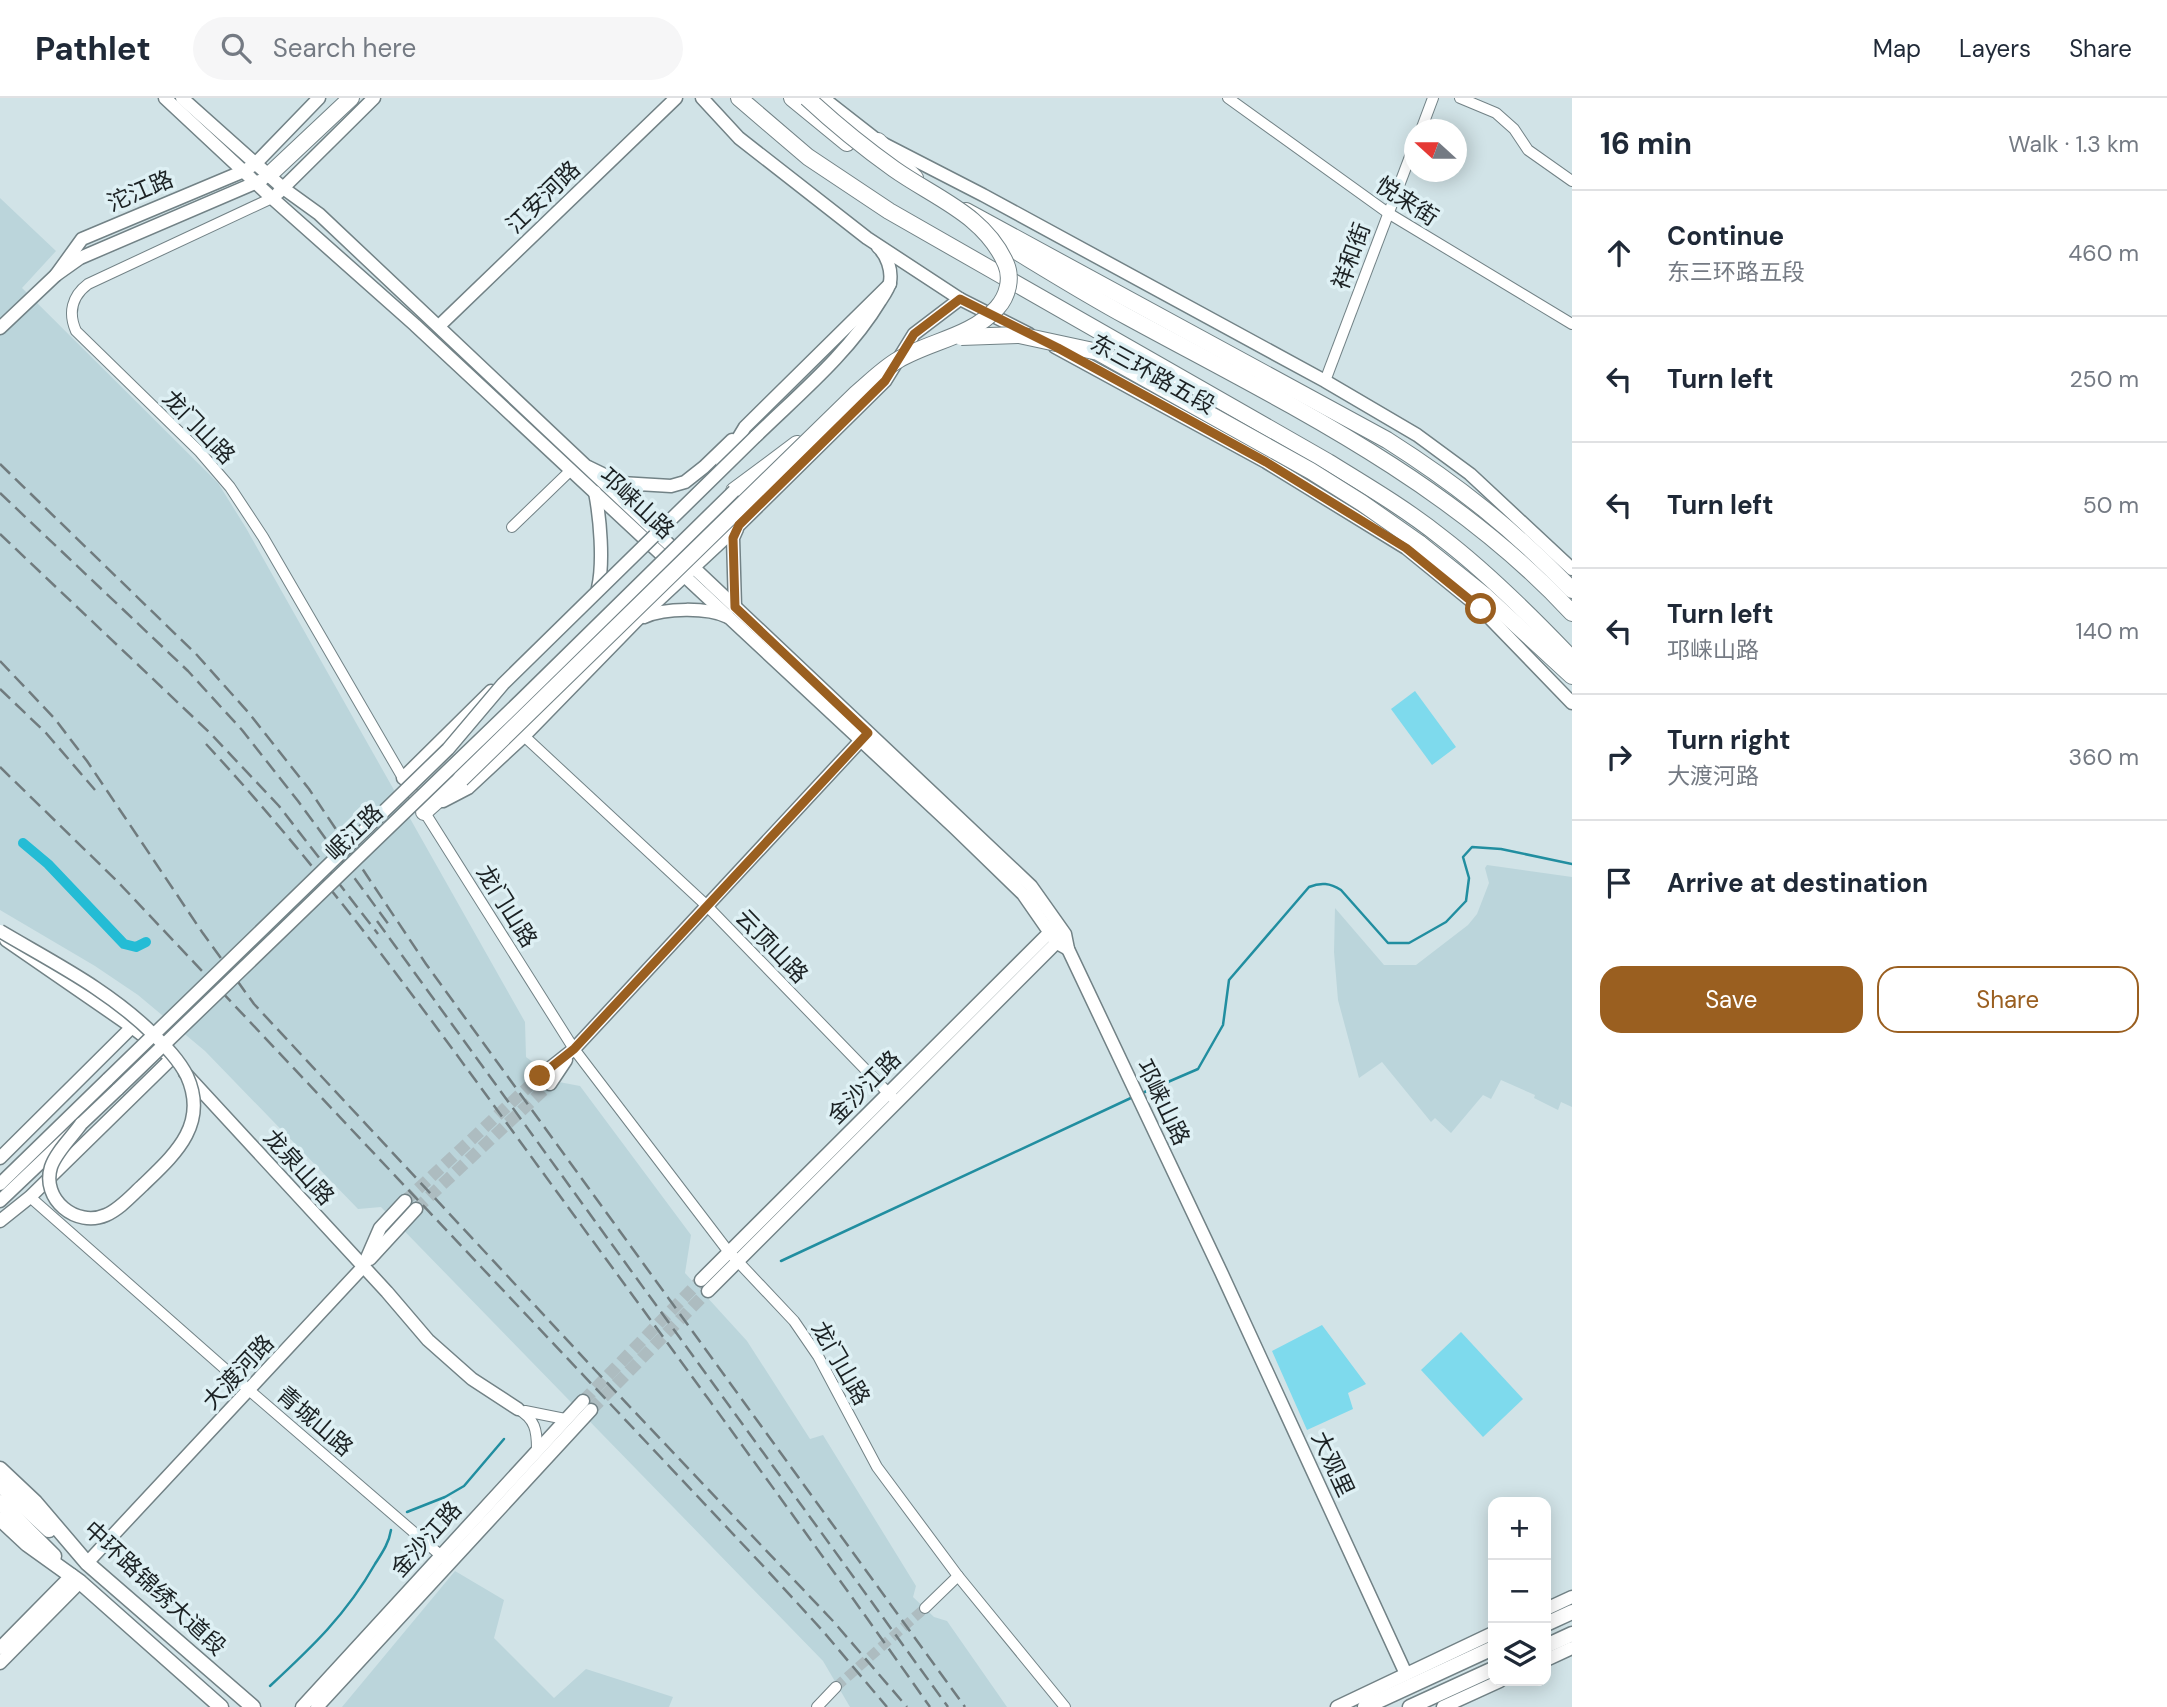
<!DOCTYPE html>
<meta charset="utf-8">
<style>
:root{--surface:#fff;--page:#f6f6f7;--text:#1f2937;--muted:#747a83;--line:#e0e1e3;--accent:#9a5f20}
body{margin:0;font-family:"DM Sans","Noto Sans SC",sans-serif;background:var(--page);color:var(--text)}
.controls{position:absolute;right:21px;bottom:21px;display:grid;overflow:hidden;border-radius:14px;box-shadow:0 4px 18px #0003}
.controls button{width:63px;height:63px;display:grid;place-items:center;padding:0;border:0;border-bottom:2px solid var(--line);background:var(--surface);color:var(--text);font:35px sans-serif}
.compass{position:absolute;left:1404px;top:21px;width:63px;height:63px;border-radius:50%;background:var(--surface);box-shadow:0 4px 18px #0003;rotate:291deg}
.stop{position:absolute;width:21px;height:21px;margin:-16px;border:5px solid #9a5f20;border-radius:50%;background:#fff}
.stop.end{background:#9a5f20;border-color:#fff;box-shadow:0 2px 7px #0008}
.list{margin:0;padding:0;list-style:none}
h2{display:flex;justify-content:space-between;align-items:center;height:91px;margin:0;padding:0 28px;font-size:30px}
h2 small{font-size:23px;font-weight:400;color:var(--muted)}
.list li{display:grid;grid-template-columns:46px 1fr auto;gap:21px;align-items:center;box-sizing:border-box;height:126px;padding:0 28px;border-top:2px solid var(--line)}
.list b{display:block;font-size:26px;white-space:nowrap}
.list p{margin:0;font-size:23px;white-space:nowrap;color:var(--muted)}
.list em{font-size:23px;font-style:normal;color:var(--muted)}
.actions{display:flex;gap:14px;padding:21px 28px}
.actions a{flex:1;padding:16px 0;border:2px solid var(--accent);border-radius:21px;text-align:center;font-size:24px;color:var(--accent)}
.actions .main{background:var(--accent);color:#fff}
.icon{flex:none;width:38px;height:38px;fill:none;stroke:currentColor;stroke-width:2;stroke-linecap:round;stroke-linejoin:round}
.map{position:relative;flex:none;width:1572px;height:1609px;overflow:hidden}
header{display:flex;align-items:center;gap:42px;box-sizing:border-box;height:98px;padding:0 35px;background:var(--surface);border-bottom:2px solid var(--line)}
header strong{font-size:33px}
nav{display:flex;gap:38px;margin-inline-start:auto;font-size:24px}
.search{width:490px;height:63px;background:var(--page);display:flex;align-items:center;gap:18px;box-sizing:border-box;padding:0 24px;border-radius:38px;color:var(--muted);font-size:26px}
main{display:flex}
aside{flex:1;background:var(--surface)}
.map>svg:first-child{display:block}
.built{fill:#bbd5db}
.green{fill:#7edaed}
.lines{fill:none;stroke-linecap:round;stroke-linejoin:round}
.stream{stroke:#218ea0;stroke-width:2.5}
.canal{stroke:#24bcd5;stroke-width:10}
.minor-tunnel{stroke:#adbcc0;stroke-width:10;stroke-dasharray:10 5;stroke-linecap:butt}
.tertiary-tunnel{stroke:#adbcc0;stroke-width:12;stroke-dasharray:12 6;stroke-linecap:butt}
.minor-casing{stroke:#728286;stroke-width:12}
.tertiary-casing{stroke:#728286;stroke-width:15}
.secondary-casing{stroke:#728286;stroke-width:15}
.primary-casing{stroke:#728286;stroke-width:17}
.trunk-casing{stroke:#728286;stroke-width:18}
.minor{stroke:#fff;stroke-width:10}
.tertiary{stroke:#fff;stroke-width:12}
.secondary{stroke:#fff;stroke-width:12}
.primary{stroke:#fff;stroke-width:14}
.trunk{stroke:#fff;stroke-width:16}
.rail{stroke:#707b7e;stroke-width:2.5;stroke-dasharray:14 7;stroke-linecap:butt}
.tertiary-bridge-casing{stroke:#728286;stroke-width:15;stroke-linecap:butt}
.secondary-bridge-casing{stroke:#728286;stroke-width:15;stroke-linecap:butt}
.trunk-bridge-casing{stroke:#728286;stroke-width:18;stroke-linecap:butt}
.tertiary-bridge{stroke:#fff;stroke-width:12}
.secondary-bridge{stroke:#fff;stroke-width:12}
.trunk-bridge{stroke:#fff;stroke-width:16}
.route{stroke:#9a5f20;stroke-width:9}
.labels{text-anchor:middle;stroke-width:7;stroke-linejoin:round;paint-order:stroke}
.street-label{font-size:23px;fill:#1b2123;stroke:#def0f4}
</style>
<header>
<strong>Pathlet</strong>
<div class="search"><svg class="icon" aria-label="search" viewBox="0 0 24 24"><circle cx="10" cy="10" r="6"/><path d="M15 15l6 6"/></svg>Search here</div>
<nav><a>Map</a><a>Layers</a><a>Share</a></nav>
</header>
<main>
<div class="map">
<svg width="1572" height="1609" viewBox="0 0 1572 1609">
<rect width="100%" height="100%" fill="#d1e3e7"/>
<!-- built -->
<g class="built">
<path d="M 0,100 L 56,153 L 22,190 L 218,385 L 246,430 L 525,924 L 526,959 L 559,984 L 580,988 L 691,1137 L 685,1175 L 747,1243 L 810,1341 L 823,1337 L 916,1488 L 913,1499 L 934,1519 L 947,1523 L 1007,1609 L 850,1609 L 823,1563 L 381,1109 L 358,1111 L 205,953 L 138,897 L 95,868 L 0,812 Z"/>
<path d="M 1487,767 L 1572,779 L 1572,1009 L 1561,1004 L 1558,1012 L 1534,1000 L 1535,997 L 1501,982 L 1491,1001 L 1483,997 L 1451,1035 L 1435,1020 L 1431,1024 L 1382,964 L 1359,980 L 1338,902 L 1334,854 L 1335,810 L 1384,867 L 1416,867 L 1468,827 L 1477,816 L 1489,785 L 1485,770 Z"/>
<path d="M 455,1473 L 504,1502 L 494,1540 L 554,1600 L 586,1571 L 673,1599 L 669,1609 L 342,1609 Z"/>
</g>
<!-- green -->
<g class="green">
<path d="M 1415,593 L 1456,649 L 1432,667 L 1391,611 Z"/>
<path d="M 1322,1227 L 1366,1286 L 1348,1295 L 1353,1311 L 1307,1332 L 1272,1253 Z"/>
<path d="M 1461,1234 L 1523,1301 L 1483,1339 L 1421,1272 Z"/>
</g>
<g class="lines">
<!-- stream -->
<g class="stream">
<path d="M 1140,996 L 1198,971 L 1223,927 L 1229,882 L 1309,789 C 1321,784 1330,785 1341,792 L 1388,845 L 1409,845 L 1446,824 L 1466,803 L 1469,780 L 1463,759 L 1472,749 L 1501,751 L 1572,766"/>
<path d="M 781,1163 L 1133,999"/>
<path d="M 407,1414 L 445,1399 L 464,1388 L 504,1341"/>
<path d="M 270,1588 C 312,1549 346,1517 375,1466 C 382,1455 389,1445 391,1432"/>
</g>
<!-- canal -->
<path class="canal" d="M 23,745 L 48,766 L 124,846 L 136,849 L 146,844"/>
<!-- minor-tunnel -->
<path class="minor-tunnel" d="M 836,1589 L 925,1510"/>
<!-- tertiary-tunnel -->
<g class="tertiary-tunnel">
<path d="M 405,1103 L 540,978"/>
<path d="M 416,1111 L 550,986"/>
<path d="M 583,1303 L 701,1182"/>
<path d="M 591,1312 L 708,1193"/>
</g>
<defs>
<g id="minor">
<path d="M 1228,0 L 1388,115 L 1572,226"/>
<path d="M 1460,0 L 1496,15 L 1514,31 L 1528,52 L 1572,83"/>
<path d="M 1421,32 L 1433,0"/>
<path d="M 272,100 L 88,186 C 72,198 68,215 76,233 L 200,354 L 230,389 L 263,439 L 403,680 L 574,951 L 728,1153 L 794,1223 L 818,1258 L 877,1369 L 958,1478 L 1065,1609"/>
<path d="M 1325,283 L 1414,48"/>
<path d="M 512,429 L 571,372"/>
<path d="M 524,638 L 706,807 L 893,1000"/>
<path d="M 30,1099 L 250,1293 L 446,1462"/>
<path d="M 518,1311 C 535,1321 537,1332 537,1351"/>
<path d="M 525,1313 L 565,1321"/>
<path d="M 925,1510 L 958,1478"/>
<path d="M 817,1609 L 836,1589"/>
</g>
<g id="tertiary">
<path d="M 165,0 L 272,100 L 415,227 L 955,730 L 1023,796 L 1057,845 L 1068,851"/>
<path d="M 182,0 L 283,90 L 319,116 L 1031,788 L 1065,836 L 1068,851 L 1221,1174 L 1406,1576"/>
<path d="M 278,95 L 374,0"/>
<path d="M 56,177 L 82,141 L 244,73 L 255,66 L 319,0"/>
<path d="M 439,228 L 676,0"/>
<path d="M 0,230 L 56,177 L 80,160 L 262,82"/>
<path d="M 6,842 L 132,929 L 168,957"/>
<path d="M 185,975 L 387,1194 L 428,1242 L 472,1281 L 518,1311"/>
<path d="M 540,978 L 574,951 L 863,640"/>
<path d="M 550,986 L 566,962"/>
<path d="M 370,1161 L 416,1111"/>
<path d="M 701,1182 L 1055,829"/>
<path d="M 708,1193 L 1062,839"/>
<path d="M 87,1465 L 363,1169 L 380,1130 L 405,1103"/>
<path d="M 1546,1511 L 1572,1499"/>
<path d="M 0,1550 L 72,1477"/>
<path d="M 1546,1562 L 1572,1550"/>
<path d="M 0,1565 L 80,1484"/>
<path d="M 302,1609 L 583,1303"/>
<path d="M 317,1609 L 591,1312"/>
<path d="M 1337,1609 L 1493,1535"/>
<path d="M 1443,1609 L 1500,1583"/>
</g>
<g id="secondary">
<path d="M 702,0 L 739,40 L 867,140 L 960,201 L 1029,236"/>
<path d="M 823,0 L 878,43 L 983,97 L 1325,283 L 1417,337 L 1470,376 L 1572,471"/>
<path d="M 1055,249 L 1266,364 L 1406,450 L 1481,511 L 1572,605"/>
<path d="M 755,339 C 799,296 848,256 880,203 C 884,197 889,190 890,184 C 892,172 887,157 878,149"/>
<path d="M 722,367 L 745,329 L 890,186"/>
<path d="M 588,369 L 621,385 L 671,388 L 685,384 L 704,369 L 732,342"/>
<path d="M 595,394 C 600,420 604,464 598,490"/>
<path d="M 735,509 L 733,440 L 737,431"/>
<path d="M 644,519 C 665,510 707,509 728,519"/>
<path d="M 403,680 L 491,593"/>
<path d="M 443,703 L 468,690 L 524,638 L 637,522 L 739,427 L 885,283 L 914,236 L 960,201"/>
<path d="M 0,1060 L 132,929"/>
<path d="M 0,1086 L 108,981"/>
<path d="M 0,1103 L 118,991"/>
<path d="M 0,1123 L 30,1099 L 172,960"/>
</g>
<g id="primary">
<path d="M 0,1371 L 35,1404 L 87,1465 L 253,1609"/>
<path d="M 0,1387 L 49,1432"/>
<path d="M 0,1404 L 54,1458"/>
<path d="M 0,1421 L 27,1446 L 80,1484 L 221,1609"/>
<path d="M 1546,1526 L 1572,1514"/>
<path d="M 1546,1548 L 1572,1536"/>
<path d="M 1365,1609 L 1493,1550"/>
<path d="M 1410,1609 L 1493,1571"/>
</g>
<g id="trunk">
<path d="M 739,0 L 808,59 L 889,113 L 1328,364 C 1367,388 1406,411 1441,439 C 1488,475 1531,518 1572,561"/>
<path d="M 792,0 L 847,45"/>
<path d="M 878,43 L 915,80"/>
<path d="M 269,77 L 351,0"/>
<path d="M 966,113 L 1387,342 C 1458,387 1514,432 1572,492"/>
<path d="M 986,135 C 1033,163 1080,193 1128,219 C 1284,304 1449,382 1572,515"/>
<path d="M 734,393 L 797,346"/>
<path d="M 1419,445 L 1484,497 L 1572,578"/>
<path d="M 424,714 L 461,681"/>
</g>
</defs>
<!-- minor casing -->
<use href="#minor" class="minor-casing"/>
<!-- tertiary casing -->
<use href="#tertiary" class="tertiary-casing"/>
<!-- secondary casing -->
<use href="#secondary" class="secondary-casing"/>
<!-- primary casing -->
<use href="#primary" class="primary-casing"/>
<!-- trunk casing -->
<use href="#trunk" class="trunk-casing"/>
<!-- minor -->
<use href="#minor" class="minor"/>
<!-- tertiary -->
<use href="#tertiary" class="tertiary"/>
<!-- secondary -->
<use href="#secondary" class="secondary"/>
<!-- primary -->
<use href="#primary" class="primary"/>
<!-- trunk -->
<use href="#trunk" class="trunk"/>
<!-- rail -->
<g class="rail">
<path d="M 0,366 L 196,556 L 248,614 L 309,691 L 426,866 L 965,1609"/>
<path d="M 0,395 L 188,573 L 242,632 L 298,703 L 389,827"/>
<path d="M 0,436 L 211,636 L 279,708 L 378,836"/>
<path d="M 0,563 L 55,621 L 87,663 L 202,834 L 254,906 L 595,1272 L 833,1523 L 907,1609"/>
<path d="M 0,591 L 46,635 L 95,692"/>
<path d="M 206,646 C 335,785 445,941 557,1094 C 682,1265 808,1436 930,1609"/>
<path d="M 0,669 L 119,785 L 766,1471 L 822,1532 L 887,1609"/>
<path d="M 377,823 L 948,1609"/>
</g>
<defs>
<path id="tertiary-bridge" d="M 0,833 C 54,865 109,892 154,937 C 166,949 179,962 187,978 C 209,1027 174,1057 143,1087 C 132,1097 120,1111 106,1117 C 76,1130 41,1101 51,1069 C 56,1054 72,1039 81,1026"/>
<g id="secondary-bridge">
<path d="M 108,981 L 448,651 L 503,586 L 755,339"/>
<path d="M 118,991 L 521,602 L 734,393"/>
</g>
<g id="trunk-bridge">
<path d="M 961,239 L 1019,237 L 1098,254 L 1311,373 L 1362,405 L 1419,445"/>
<path d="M 461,681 L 857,295 C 870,284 884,270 898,262 C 930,243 971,239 997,210 C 1008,198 1012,180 1006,166 C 985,117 935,100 894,71 C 863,49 835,26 807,0"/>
</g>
</defs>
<!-- tertiary-bridge casing -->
<use href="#tertiary-bridge" class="tertiary-bridge-casing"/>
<!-- secondary-bridge casing -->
<use href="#secondary-bridge" class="secondary-bridge-casing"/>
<!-- trunk-bridge casing -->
<use href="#trunk-bridge" class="trunk-bridge-casing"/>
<!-- tertiary-bridge -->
<use href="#tertiary-bridge" class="tertiary-bridge"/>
<!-- secondary-bridge -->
<use href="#secondary-bridge" class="secondary-bridge"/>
<!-- trunk-bridge -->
<use href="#trunk-bridge" class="trunk-bridge"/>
</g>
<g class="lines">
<!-- route -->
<path class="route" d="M 540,978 L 574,951 L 868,635 L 735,509 L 733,440 L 739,427 L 885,283 L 914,236 L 960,201 L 1058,250 L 1266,364 L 1406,450 L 1481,511"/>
</g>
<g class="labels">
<!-- street labels -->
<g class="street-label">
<text transform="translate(140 93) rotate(-23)" y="8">沱江路</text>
<text transform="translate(543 99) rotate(-44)" y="8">江安河路</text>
<text transform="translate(1407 103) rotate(33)" y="8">悦来街</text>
<text transform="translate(1351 158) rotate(-70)" y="8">祥和街</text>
<text transform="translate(1153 276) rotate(29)" y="8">东三环路五段</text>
<text transform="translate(199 329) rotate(46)" y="8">龙门山路</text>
<text transform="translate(637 405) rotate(43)" y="8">邛崃山路</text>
<text transform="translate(354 734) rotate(-44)" y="8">岷江路</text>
<text transform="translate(507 808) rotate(58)" y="8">龙门山路</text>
<text transform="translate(772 848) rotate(46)" y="8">云顶山路</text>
<text transform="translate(864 989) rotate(-45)" y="8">金沙江路</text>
<text transform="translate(1163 1004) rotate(64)" y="8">邛崃山路</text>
<text transform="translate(299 1069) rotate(48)" y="8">龙泉山路</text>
<text transform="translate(841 1265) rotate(60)" y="8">龙门山路</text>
<text transform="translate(238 1274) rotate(-47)" y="8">大渡河路</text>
<text transform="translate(315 1323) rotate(41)" y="8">青城山路</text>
<text transform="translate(1333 1366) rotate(65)" y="8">大观里</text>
<text transform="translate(426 1441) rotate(-48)" y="8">金沙江路</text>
<text transform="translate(155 1490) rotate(43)" y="8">中环路锦绣大道段</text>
</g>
</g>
</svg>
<div class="controls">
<button>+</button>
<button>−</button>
<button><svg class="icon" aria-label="layers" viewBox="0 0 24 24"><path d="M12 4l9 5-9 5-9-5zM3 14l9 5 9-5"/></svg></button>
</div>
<svg class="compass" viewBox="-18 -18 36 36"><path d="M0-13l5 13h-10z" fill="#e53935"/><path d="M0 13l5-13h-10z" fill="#747a83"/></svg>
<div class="stop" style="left:1481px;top:511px"></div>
<div class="stop end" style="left:540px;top:978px"></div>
</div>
<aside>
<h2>16 min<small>Walk · 1.3 km</small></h2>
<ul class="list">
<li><svg class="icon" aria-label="ahead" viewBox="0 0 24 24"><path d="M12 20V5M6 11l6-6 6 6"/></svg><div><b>Continue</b><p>东三环路五段</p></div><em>460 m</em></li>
<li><svg class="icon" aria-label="left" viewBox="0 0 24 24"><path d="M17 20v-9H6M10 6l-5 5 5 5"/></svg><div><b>Turn left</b></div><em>250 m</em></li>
<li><svg class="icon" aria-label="left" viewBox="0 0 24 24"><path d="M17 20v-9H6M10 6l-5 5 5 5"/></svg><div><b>Turn left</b></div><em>50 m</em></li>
<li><svg class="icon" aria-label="left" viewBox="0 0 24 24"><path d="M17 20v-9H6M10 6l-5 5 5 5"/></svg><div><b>Turn left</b><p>邛崃山路</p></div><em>140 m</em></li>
<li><svg class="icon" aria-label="right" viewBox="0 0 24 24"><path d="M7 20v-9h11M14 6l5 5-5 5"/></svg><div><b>Turn right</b><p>大渡河路</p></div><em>360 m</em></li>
<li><svg class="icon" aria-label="arrive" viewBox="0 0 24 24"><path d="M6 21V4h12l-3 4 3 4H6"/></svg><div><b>Arrive at destination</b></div></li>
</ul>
<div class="actions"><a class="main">Save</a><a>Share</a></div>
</aside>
</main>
